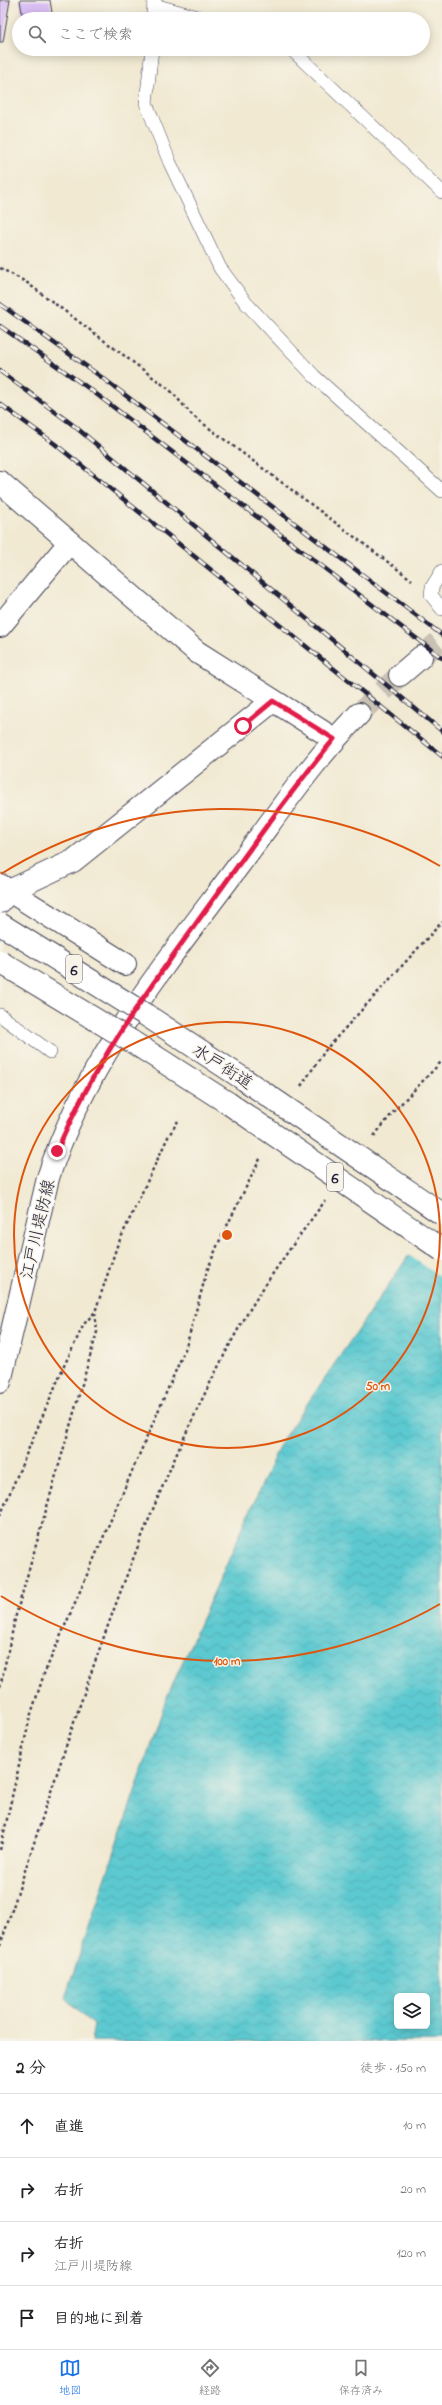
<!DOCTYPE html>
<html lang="ja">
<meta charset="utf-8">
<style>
:root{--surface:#fff;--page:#f2f2f2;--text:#202124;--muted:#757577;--line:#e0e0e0;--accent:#1a73e8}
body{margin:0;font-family:"Indie Flower","Klee One",sans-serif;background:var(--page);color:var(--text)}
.controls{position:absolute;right:12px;bottom:12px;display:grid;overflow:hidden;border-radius:6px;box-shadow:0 2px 10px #0003}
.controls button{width:36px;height:36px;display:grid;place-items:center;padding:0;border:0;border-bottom:1px solid var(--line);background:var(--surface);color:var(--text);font:20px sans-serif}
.stop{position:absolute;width:12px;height:12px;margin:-9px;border:3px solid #e11d48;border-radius:50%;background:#fff}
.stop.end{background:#e11d48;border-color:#fff;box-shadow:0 1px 4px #0008}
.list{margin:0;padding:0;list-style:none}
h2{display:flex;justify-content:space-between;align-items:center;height:52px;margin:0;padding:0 16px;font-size:17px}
h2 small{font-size:13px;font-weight:400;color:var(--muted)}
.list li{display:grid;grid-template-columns:26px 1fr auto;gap:12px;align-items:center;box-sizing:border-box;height:64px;padding:0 16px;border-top:1px solid var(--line)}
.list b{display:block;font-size:15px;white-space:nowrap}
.list p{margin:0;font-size:13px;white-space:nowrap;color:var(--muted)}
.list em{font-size:13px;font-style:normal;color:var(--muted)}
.icon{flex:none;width:22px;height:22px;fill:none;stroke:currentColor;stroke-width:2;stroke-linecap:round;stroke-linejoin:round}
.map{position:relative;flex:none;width:442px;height:2041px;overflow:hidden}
.search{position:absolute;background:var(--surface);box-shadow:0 2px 10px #0003;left:12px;right:12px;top:12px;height:44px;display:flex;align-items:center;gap:10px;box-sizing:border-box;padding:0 14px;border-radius:22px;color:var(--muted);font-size:15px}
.sheet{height:308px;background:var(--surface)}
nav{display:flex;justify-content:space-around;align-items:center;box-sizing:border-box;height:56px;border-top:1px solid var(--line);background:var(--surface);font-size:11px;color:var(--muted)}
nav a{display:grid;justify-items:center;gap:2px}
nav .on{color:var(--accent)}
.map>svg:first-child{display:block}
.water{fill:url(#water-waves);stroke:#3f7686;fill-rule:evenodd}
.pier{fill:#f1e9d2}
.building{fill:#d3b3f6}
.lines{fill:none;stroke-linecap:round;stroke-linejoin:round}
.secondary-tunnel{stroke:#c8c1b4;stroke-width:22;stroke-dasharray:22 11;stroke-linecap:butt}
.service-casing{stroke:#414052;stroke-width:14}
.minor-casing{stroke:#414052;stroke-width:24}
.secondary-casing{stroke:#414052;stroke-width:24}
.trunk-casing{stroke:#414052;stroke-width:24}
.path{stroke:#414052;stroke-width:2.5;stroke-dasharray:3 3;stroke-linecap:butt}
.service{stroke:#fff;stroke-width:13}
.minor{stroke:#fff;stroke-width:22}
.secondary{stroke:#fff;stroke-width:22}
.trunk{stroke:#fff;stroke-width:22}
.rail-casing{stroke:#22223b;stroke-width:4.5}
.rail{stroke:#f7f3e8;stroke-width:3;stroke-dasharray:9;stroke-linecap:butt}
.trunk-bridge-casing{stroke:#414052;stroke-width:24;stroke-linecap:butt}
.trunk-bridge{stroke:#fff;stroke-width:22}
.route{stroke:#e11d48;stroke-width:5}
.ring{fill:none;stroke:#de560e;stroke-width:2}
.labels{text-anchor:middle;stroke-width:3;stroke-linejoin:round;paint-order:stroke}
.shield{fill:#f7f3e8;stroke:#62616f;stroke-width:1}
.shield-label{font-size:16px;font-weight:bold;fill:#22223b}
.street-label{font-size:17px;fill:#22223b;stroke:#f7f3e8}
.centre{fill:#de560e;stroke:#f7f3e8;stroke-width:2}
.ring-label{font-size:12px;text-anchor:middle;font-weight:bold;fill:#de560e;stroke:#f7f3e8;stroke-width:3;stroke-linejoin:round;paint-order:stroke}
</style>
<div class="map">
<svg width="442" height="2041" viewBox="0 0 442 2041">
<defs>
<pattern id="water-waves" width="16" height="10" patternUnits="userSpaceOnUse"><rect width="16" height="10" fill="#5cc9d0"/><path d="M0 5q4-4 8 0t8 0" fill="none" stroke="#50acb4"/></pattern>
</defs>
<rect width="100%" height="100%" fill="#f7f3e8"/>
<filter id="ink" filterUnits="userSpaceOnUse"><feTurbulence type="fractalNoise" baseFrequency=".025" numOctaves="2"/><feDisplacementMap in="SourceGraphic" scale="8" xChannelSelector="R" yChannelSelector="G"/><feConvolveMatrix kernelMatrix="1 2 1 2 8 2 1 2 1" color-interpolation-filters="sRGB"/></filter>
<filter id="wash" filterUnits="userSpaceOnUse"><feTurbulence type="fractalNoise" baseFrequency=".012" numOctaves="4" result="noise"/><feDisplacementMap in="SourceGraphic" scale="16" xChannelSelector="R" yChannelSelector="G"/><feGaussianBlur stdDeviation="0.9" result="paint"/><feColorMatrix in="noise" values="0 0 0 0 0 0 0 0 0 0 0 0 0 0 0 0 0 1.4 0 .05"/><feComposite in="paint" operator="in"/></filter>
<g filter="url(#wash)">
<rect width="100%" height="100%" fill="#f1e9d2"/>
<!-- water -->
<path class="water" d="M 442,1207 L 442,2041 L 91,2041 L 94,2025 L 65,1998 L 167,1697 L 281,1442 ZM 397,1996 L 427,1996 L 427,2026 L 397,2026 Z"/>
<!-- pier -->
<path class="pier" d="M 442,1205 L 442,1278 L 407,1254 Z"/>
<g id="blocks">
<!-- building -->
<g class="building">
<path d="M 0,0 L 10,0 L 3,42 L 0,42 Z"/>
<path d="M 20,0 L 50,0 L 53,19 L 23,19 Z"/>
</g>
</g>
</g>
<g filter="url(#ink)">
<use href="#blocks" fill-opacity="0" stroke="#414052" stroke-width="1"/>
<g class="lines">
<!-- secondary-tunnel -->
<g class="secondary-tunnel">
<path d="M 421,657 L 442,639"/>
<path d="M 359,714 L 400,675"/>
</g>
<defs>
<g id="service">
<path d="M 154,5 L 205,19"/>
<path d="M 153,19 L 154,0"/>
<path d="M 152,49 L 146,103 L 170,163 L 220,268 L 246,303 L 314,376 L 442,491"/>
<path d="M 291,49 L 442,192"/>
<path d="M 442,571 L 432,587 L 431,595 L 442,609"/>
<path d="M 0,1015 L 50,1052"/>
</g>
<g id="minor">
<path d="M 0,482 L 197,652 L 334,739"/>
<path d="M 0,626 L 69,543"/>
<path d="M 0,885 L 125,964"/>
<path d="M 0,902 L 9,891 L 73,861 L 273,701"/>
</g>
<g id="secondary">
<path d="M 400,675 L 421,657"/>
<path d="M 0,1382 L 48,1178 C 85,1061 167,962 239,865 C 278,813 314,759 359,714"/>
</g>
<g id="trunk">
<path d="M 146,1015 L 245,1080"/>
<path d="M 131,1041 L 228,1103"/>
</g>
</defs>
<!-- service casing -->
<use href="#service" class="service-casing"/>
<!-- minor casing -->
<use href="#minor" class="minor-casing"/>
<!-- secondary casing -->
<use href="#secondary" class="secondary-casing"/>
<!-- trunk casing -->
<use href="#trunk" class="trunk-casing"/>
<!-- path -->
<g class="path">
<path d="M 0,268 L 26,282 L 170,390 L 193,416 L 412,580"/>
<path d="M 301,1086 L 327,1048 L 442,922"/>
<path d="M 374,1136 L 394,1111 L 442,1061"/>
<path d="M 0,1516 L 63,1368 L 84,1324 L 95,1312 L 117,1246 L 168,1137 L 178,1121"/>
<path d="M 0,1687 L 16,1615 L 97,1332 L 95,1312"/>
<path d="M 0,1850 L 30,1717 L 44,1674 L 186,1347 L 207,1271 L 218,1244 L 261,1157"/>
<path d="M 0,1946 C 68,1743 128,1538 228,1348 C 255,1296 290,1248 325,1201"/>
</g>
<!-- service -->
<use href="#service" class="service"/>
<!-- minor -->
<use href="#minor" class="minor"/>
<!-- secondary -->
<use href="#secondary" class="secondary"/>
<!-- trunk -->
<use href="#trunk" class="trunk"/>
<defs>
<g id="rail">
<path d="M 0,304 L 104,379 L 442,635"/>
<path d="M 0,326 L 91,390 L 442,658"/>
<path d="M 0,371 L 73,425 L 442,731"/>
<path d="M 0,404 L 55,444 L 442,756"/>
</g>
</defs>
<!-- rail casing -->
<use href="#rail" class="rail-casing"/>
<!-- rail -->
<use href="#rail" class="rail"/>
<defs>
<g id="trunk-bridge">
<path d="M 0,924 L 146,1015"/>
<path d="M 0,962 L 131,1041"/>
<path d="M 245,1080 L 442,1214"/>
<path d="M 228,1103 L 442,1250"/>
</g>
</defs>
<!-- trunk-bridge casing -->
<use href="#trunk-bridge" class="trunk-bridge-casing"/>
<!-- trunk-bridge -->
<use href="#trunk-bridge" class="trunk-bridge"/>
</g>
</g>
<g class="lines" filter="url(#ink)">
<!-- route -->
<path class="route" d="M 57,1151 C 94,1063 145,994 200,918 C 244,857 287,796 334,739 L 273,701 L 243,726"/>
</g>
<!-- distance rings -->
<g class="ring">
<circle cx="227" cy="1235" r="213"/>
<path d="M440 1604A426 426 0 0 1 1 1596M1 874A426 426 0 0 1 440 866"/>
</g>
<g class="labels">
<!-- shield labels -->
<g class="shield">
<rect x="66" y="955" width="16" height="28" rx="3"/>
<rect x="327" y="1163" width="16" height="28" rx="3"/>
</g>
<g class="shield-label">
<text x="74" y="975">6</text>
<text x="335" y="1183">6</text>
</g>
<!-- street labels -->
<g class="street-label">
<text transform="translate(223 1066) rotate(33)" y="6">水戸街道</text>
<text transform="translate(37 1229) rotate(-77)" y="6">江戸川堤防線</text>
</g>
</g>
<circle cx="227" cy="1235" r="6" class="centre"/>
<g class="ring-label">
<text x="378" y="1390">50 m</text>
<text x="227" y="1665">100 m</text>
</g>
</svg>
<div class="controls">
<button><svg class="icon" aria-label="layers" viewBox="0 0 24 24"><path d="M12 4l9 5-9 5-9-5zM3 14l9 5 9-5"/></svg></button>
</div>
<div class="stop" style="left:243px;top:726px"></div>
<div class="stop end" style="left:57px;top:1151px"></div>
<div class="search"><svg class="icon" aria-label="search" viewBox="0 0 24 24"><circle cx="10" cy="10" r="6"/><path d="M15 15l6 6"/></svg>ここで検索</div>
</div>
<section class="sheet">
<h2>2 分<small>徒歩 · 150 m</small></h2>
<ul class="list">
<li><svg class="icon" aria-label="ahead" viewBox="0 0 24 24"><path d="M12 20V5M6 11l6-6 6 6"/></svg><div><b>直進</b></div><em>10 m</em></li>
<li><svg class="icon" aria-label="right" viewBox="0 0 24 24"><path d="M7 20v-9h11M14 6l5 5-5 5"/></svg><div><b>右折</b></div><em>20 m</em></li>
<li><svg class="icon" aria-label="right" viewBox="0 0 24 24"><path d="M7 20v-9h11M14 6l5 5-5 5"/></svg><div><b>右折</b><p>江戸川堤防線</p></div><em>120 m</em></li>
<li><svg class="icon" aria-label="arrive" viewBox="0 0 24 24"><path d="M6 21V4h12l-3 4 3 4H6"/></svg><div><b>目的地に到着</b></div></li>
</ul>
</section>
<nav>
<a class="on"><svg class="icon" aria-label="map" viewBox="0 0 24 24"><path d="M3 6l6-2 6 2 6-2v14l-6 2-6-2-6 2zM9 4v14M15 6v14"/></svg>地図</a>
<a><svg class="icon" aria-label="directions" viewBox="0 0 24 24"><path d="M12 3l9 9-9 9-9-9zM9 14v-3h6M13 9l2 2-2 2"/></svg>経路</a>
<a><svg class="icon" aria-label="saved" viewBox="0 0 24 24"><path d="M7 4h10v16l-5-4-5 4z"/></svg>保存済み</a>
</nav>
